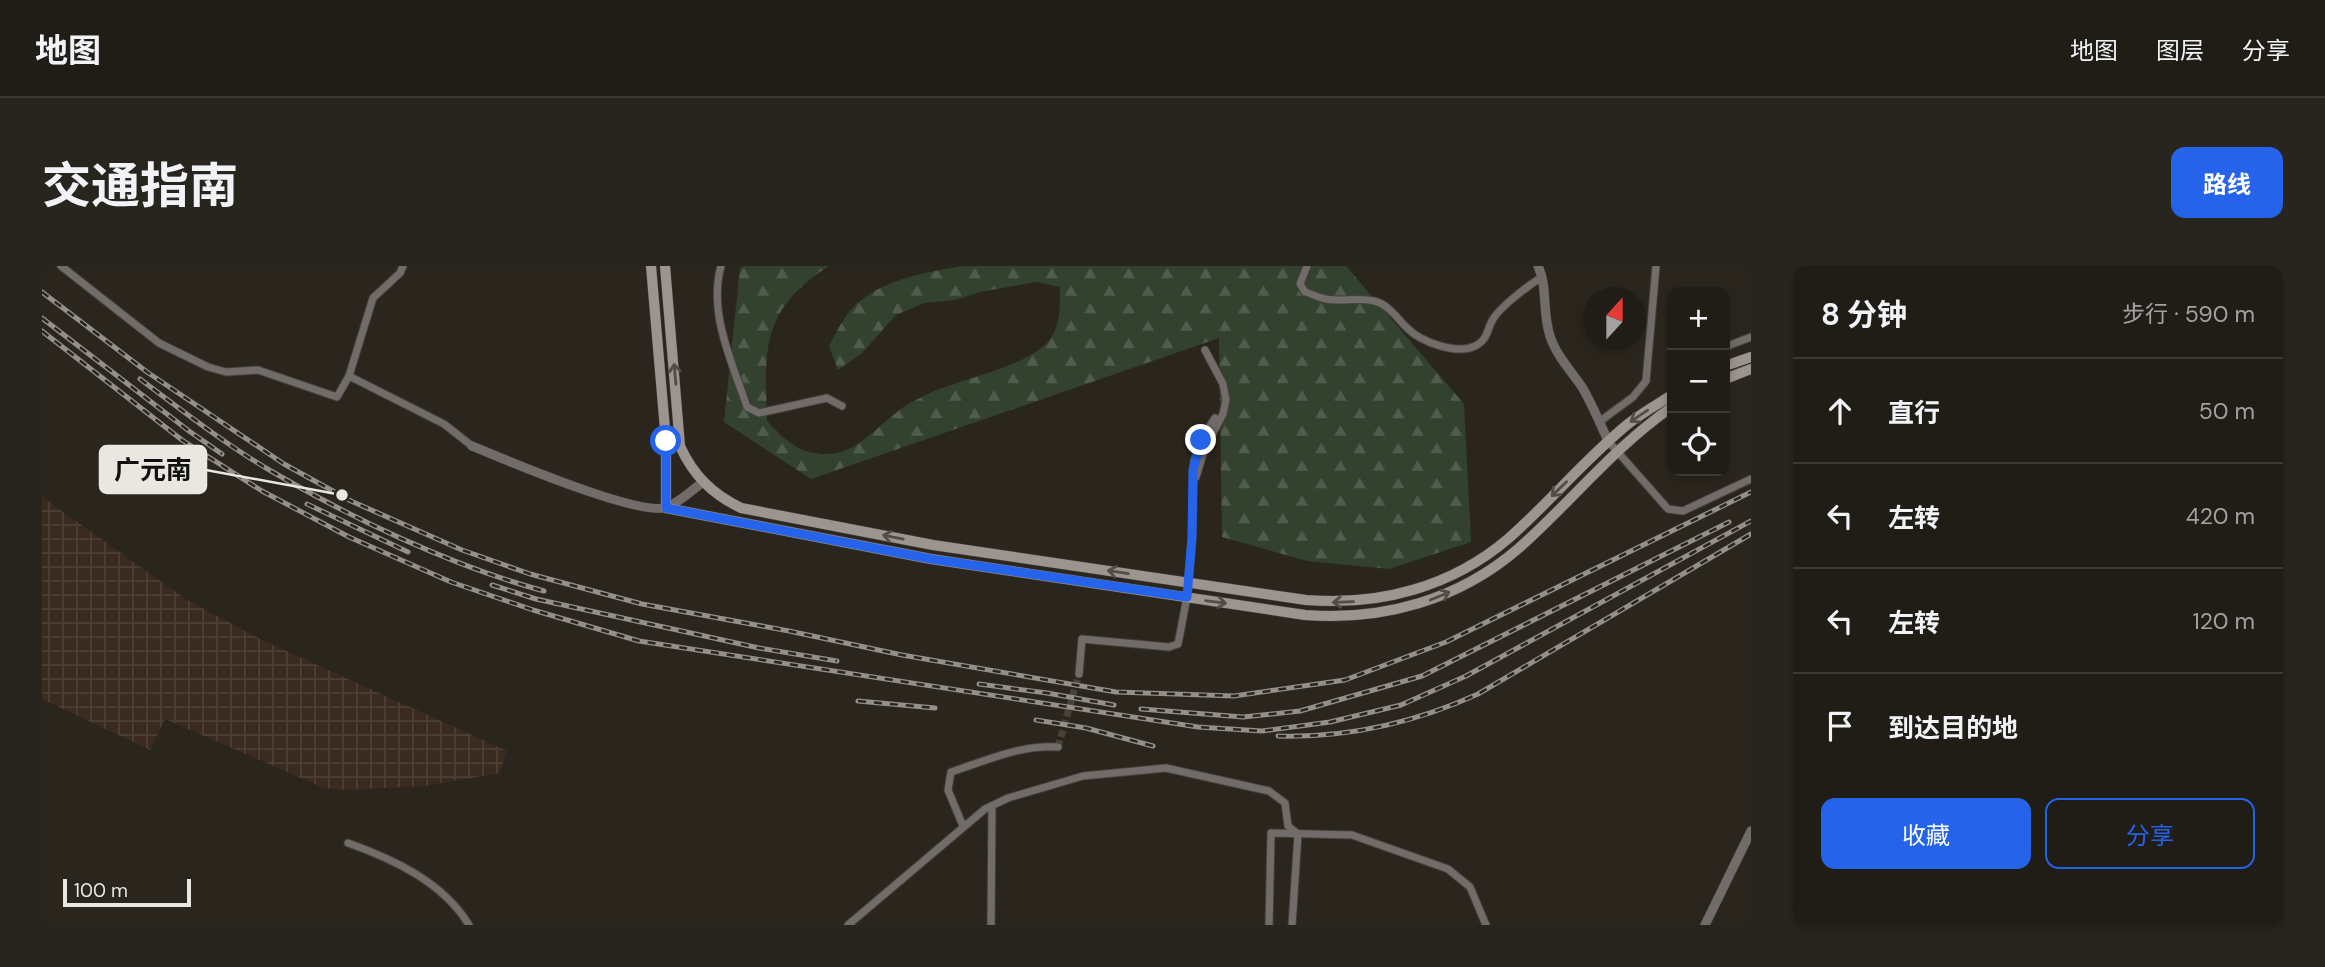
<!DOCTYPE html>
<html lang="zh">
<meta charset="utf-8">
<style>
:root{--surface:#201c16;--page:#28251f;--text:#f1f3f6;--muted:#a2a1a1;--line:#3d3a35;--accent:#2563eb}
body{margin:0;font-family:"DM Sans","Noto Sans SC",sans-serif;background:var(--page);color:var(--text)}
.controls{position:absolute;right:21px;top:21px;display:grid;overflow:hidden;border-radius:14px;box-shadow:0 4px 10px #0003}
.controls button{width:63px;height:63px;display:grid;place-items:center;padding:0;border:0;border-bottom:2px solid var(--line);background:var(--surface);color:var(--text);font:35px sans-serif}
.compass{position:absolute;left:1541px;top:21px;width:63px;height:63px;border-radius:50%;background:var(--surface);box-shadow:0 4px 10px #0003;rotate:21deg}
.scale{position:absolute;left:21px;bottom:18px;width:128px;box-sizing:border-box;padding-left:7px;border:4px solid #eae6e0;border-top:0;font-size:19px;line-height:24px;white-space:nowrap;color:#eae6e0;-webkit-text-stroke:5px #2b261d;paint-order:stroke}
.stop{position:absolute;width:21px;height:21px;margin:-16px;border:5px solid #2563eb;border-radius:50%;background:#fff}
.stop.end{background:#2563eb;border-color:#fff;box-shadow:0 2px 7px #0008}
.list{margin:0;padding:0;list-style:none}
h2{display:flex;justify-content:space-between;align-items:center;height:91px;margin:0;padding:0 28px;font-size:30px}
h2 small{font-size:23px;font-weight:400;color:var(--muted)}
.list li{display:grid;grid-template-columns:46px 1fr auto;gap:21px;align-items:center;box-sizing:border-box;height:105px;padding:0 28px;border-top:2px solid var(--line)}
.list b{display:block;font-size:26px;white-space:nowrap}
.list em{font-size:23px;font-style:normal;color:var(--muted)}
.actions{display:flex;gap:14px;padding:21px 28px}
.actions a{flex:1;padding:16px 0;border:2px solid var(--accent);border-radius:14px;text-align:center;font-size:24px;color:var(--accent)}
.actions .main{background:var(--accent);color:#fff}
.icon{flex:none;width:38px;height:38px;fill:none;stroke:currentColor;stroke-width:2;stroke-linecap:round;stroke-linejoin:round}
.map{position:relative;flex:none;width:1709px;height:659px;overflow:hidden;border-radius:14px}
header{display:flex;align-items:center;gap:42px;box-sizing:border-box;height:98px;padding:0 35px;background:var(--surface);border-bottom:2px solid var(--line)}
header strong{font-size:33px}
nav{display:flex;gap:38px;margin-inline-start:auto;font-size:24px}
.intro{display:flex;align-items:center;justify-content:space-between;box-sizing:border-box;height:168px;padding:0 42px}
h1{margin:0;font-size:49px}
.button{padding:18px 32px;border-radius:14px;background:var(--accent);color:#fff;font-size:24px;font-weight:700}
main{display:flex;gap:42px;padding:0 42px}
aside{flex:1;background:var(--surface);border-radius:14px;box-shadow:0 4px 10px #0003}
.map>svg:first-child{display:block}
.industrial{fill:url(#industrial-grid)}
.forest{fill:url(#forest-firs)}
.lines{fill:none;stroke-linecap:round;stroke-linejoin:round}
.minor-tunnel{stroke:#48433a;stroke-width:7;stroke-dasharray:7 3.5;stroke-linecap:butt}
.minor-casing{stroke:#464138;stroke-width:9}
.tertiary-casing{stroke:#464138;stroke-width:10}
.secondary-casing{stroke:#464138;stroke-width:11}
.minor{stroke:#716c69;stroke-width:7}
.tertiary{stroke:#716c69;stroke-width:9}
.secondary{stroke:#9b948f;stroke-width:10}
.rail-casing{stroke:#949089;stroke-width:5}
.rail{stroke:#2b261d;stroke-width:2.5;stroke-dasharray:8;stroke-linecap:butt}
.oneway{stroke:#524c45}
.route{stroke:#2563eb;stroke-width:9}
.leader{fill:none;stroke:#eae6e0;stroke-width:2.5}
.callout-dot{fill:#eae6e0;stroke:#2b261d;stroke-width:2.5}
.callout{fill:#eae6e0;stroke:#eae6e0;stroke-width:2.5}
.callout-label{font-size:26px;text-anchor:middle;font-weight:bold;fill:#111}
</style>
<header>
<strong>地图</strong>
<nav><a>地图</a><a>图层</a><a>分享</a></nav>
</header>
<div class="intro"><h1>交通指南</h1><a class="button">路线</a></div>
<main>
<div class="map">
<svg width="1709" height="659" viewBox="0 0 1709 659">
<defs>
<pattern id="industrial-grid" width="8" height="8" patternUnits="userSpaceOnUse" patternTransform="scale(1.75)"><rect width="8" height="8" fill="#3a2a20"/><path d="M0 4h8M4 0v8" fill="none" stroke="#4d3f35"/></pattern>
<pattern id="forest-firs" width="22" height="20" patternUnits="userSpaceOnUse" patternTransform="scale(1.75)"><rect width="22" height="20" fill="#33422e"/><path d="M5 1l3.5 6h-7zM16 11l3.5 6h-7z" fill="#515d4c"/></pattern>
</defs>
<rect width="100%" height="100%" fill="#2b261d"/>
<!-- industrial -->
<path class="industrial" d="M 0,231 L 145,334 L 220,374 L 465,485 L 458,507 L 382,520 L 303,524 L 282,522 L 123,453 L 108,484 L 0,433 Z"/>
<!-- forest -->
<path class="forest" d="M 703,0 L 787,0 C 719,44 723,81 725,155 C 745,176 758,189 788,188 C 814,187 836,160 855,146 C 862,140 870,136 878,132 C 915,112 976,105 1005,77 C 1019,63 1018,39 1018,21 L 994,16 L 938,26 L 913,34 L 882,37 L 854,49 L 819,88 L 796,104 L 787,80 C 795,65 804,46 818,35 C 845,13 886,6 920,0 L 1304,0 L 1422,138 L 1429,276 L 1347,303 L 1265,295 L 1180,271 L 1177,72 L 769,213 L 682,156 L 698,2 Z"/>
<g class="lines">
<!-- minor-tunnel -->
<path class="minor-tunnel" d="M 1016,481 L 1037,408"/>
<defs>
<g id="minor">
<path d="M 19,0 L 117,77 L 166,101 L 184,106 L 216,104 L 295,131 L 307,110 L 331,32 L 358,7 L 361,0"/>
<path d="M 679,0 C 666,47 690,96 705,141 L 717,147 L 785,132 L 800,140"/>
<path d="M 1265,0 L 1258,18 L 1263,26 C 1270,28 1277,32 1284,33 C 1299,36 1316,31 1332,35 C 1346,38 1355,52 1365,62 C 1379,76 1416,90 1435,79 C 1446,73 1445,63 1451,53 C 1459,40 1487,19 1500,11"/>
<path d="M 1683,81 L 1709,71"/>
<path d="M 307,110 L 402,158 L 430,180"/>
<path d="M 1557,156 L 1591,131 L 1604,115 L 1614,0"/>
<path d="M 1566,175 L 1626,243 L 1641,245 L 1709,213"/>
<path d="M 1154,211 L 1163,182 L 1181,148 L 1184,134 L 1181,118 L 1163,84"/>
<path d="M 1037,408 L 1040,373 L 1127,381 L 1136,378 L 1145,331 L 1150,272 L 1152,195 L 1159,174 L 1173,152"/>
<path d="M 921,560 L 906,524 L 909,506 C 943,495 980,478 1016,481"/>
<path d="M 306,577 C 351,593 401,616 427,659"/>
<path d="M 806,659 L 943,543 L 966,532 L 1041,510 L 1124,502 L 1227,525 L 1243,537 L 1246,560 L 1256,568"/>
<path d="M 949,659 L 950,540"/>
<path d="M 1227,659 L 1229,567 L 1310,569 L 1406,603 L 1428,621 L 1444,659"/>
<path d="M 1250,659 L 1256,568"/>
</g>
<g id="tertiary">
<path d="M 1496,0 C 1506,21 1500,47 1508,70 C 1514,89 1529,105 1540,121 C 1550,138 1558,157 1566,175"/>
<path d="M 430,180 C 461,193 600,252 625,241 C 638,236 650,224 661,216"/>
<path d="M 1663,659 L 1709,565"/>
</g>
<g id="secondary">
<path d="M 609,0 L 624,175 L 624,242 L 889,293 L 1263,349 C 1341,355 1417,334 1477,282 C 1529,236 1572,181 1630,141"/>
<path d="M 623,0 L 638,180 C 651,209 670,228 699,242 L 891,279 L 1264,334 C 1338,340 1410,321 1467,272 C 1508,236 1543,193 1586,158 C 1600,147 1616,138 1630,129"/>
<path d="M 1683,100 L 1709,91"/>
<path d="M 1683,113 L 1709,103"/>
</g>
</defs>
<!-- minor casing -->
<use href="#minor" class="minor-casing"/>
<!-- tertiary casing -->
<use href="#tertiary" class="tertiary-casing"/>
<!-- secondary casing -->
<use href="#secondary" class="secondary-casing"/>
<!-- minor -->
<use href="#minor" class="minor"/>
<!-- tertiary -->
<use href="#tertiary" class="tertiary"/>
<!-- secondary -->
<use href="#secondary" class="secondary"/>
<defs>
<g id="rail">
<path d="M 0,26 L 105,106 L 242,198 L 309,235 L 420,284 L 488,308 L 600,338 L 747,365 L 860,389 L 1074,426 L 1192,430 L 1303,414 L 1404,376 L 1709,226"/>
<path d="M 0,52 L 147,165 L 180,188"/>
<path d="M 0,65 L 140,174 L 220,225 L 307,271 L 409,316 L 491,344 L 597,375 L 1156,461 L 1220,465 L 1288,456 L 1359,439 L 1424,410 L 1709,255"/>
<path d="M 98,113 C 141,145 183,178 229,205 C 311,253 410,300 502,325"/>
<path d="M 265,238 L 366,286"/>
<path d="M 450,319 L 494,333 L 717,382 L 795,395"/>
<path d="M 937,418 L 1005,427 L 1072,439"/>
<path d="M 816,435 L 893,442"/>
<path d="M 1099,443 L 1201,451 L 1258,445 L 1380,410 L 1687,256"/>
<path d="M 994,454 L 1044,462 L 1111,480"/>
<path d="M 1236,470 C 1306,472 1372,457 1436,428 L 1709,268"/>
</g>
</defs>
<!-- rail casing -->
<use href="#rail" class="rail-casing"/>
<!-- rail -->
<use href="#rail" class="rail"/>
</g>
<!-- one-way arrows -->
<defs><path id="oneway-shaft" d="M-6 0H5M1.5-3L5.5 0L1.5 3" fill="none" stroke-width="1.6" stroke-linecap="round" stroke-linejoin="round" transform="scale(1.75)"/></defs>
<g class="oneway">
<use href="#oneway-shaft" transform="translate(633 108) rotate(-95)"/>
<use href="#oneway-shaft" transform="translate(1597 150) rotate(146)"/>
<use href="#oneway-shaft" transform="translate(1517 223) rotate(136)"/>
<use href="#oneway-shaft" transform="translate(851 271) rotate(-169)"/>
<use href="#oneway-shaft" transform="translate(1076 306) rotate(-171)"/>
<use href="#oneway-shaft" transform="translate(1398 330) rotate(-22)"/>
<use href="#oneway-shaft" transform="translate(1174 336) rotate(8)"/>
<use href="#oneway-shaft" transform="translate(1301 336) rotate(178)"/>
</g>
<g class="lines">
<!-- route -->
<path class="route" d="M 624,175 L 624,242 L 889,293 L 1145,331 L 1150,272 L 1151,204 L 1159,174"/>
</g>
<!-- callouts -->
<path class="leader" d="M300 229L164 204"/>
<circle class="callout-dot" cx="300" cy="229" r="7"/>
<rect class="callout" x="58" y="180" width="106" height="47" rx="7"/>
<g class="callout-label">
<text x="111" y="213">广元南</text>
</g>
</svg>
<div class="controls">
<button>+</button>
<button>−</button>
<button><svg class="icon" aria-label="locate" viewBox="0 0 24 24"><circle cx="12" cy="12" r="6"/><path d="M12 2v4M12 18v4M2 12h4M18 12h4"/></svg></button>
</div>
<svg class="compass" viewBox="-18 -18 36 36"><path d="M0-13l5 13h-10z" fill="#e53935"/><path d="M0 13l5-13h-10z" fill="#a2a1a1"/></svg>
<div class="scale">100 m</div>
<div class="stop" style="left:624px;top:175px"></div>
<div class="stop end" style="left:1159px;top:174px"></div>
</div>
<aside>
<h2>8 分钟<small>步行 · 590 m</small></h2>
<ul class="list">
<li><svg class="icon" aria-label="ahead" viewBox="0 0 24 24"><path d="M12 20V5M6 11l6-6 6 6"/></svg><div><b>直行</b></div><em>50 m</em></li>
<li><svg class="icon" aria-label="left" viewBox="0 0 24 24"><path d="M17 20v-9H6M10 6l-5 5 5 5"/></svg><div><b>左转</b></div><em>420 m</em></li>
<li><svg class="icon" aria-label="left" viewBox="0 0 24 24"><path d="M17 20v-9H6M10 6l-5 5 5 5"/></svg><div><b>左转</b></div><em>120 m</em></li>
<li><svg class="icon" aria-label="arrive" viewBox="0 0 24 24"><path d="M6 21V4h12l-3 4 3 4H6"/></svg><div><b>到达目的地</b></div></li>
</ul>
<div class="actions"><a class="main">收藏</a><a>分享</a></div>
</aside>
</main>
